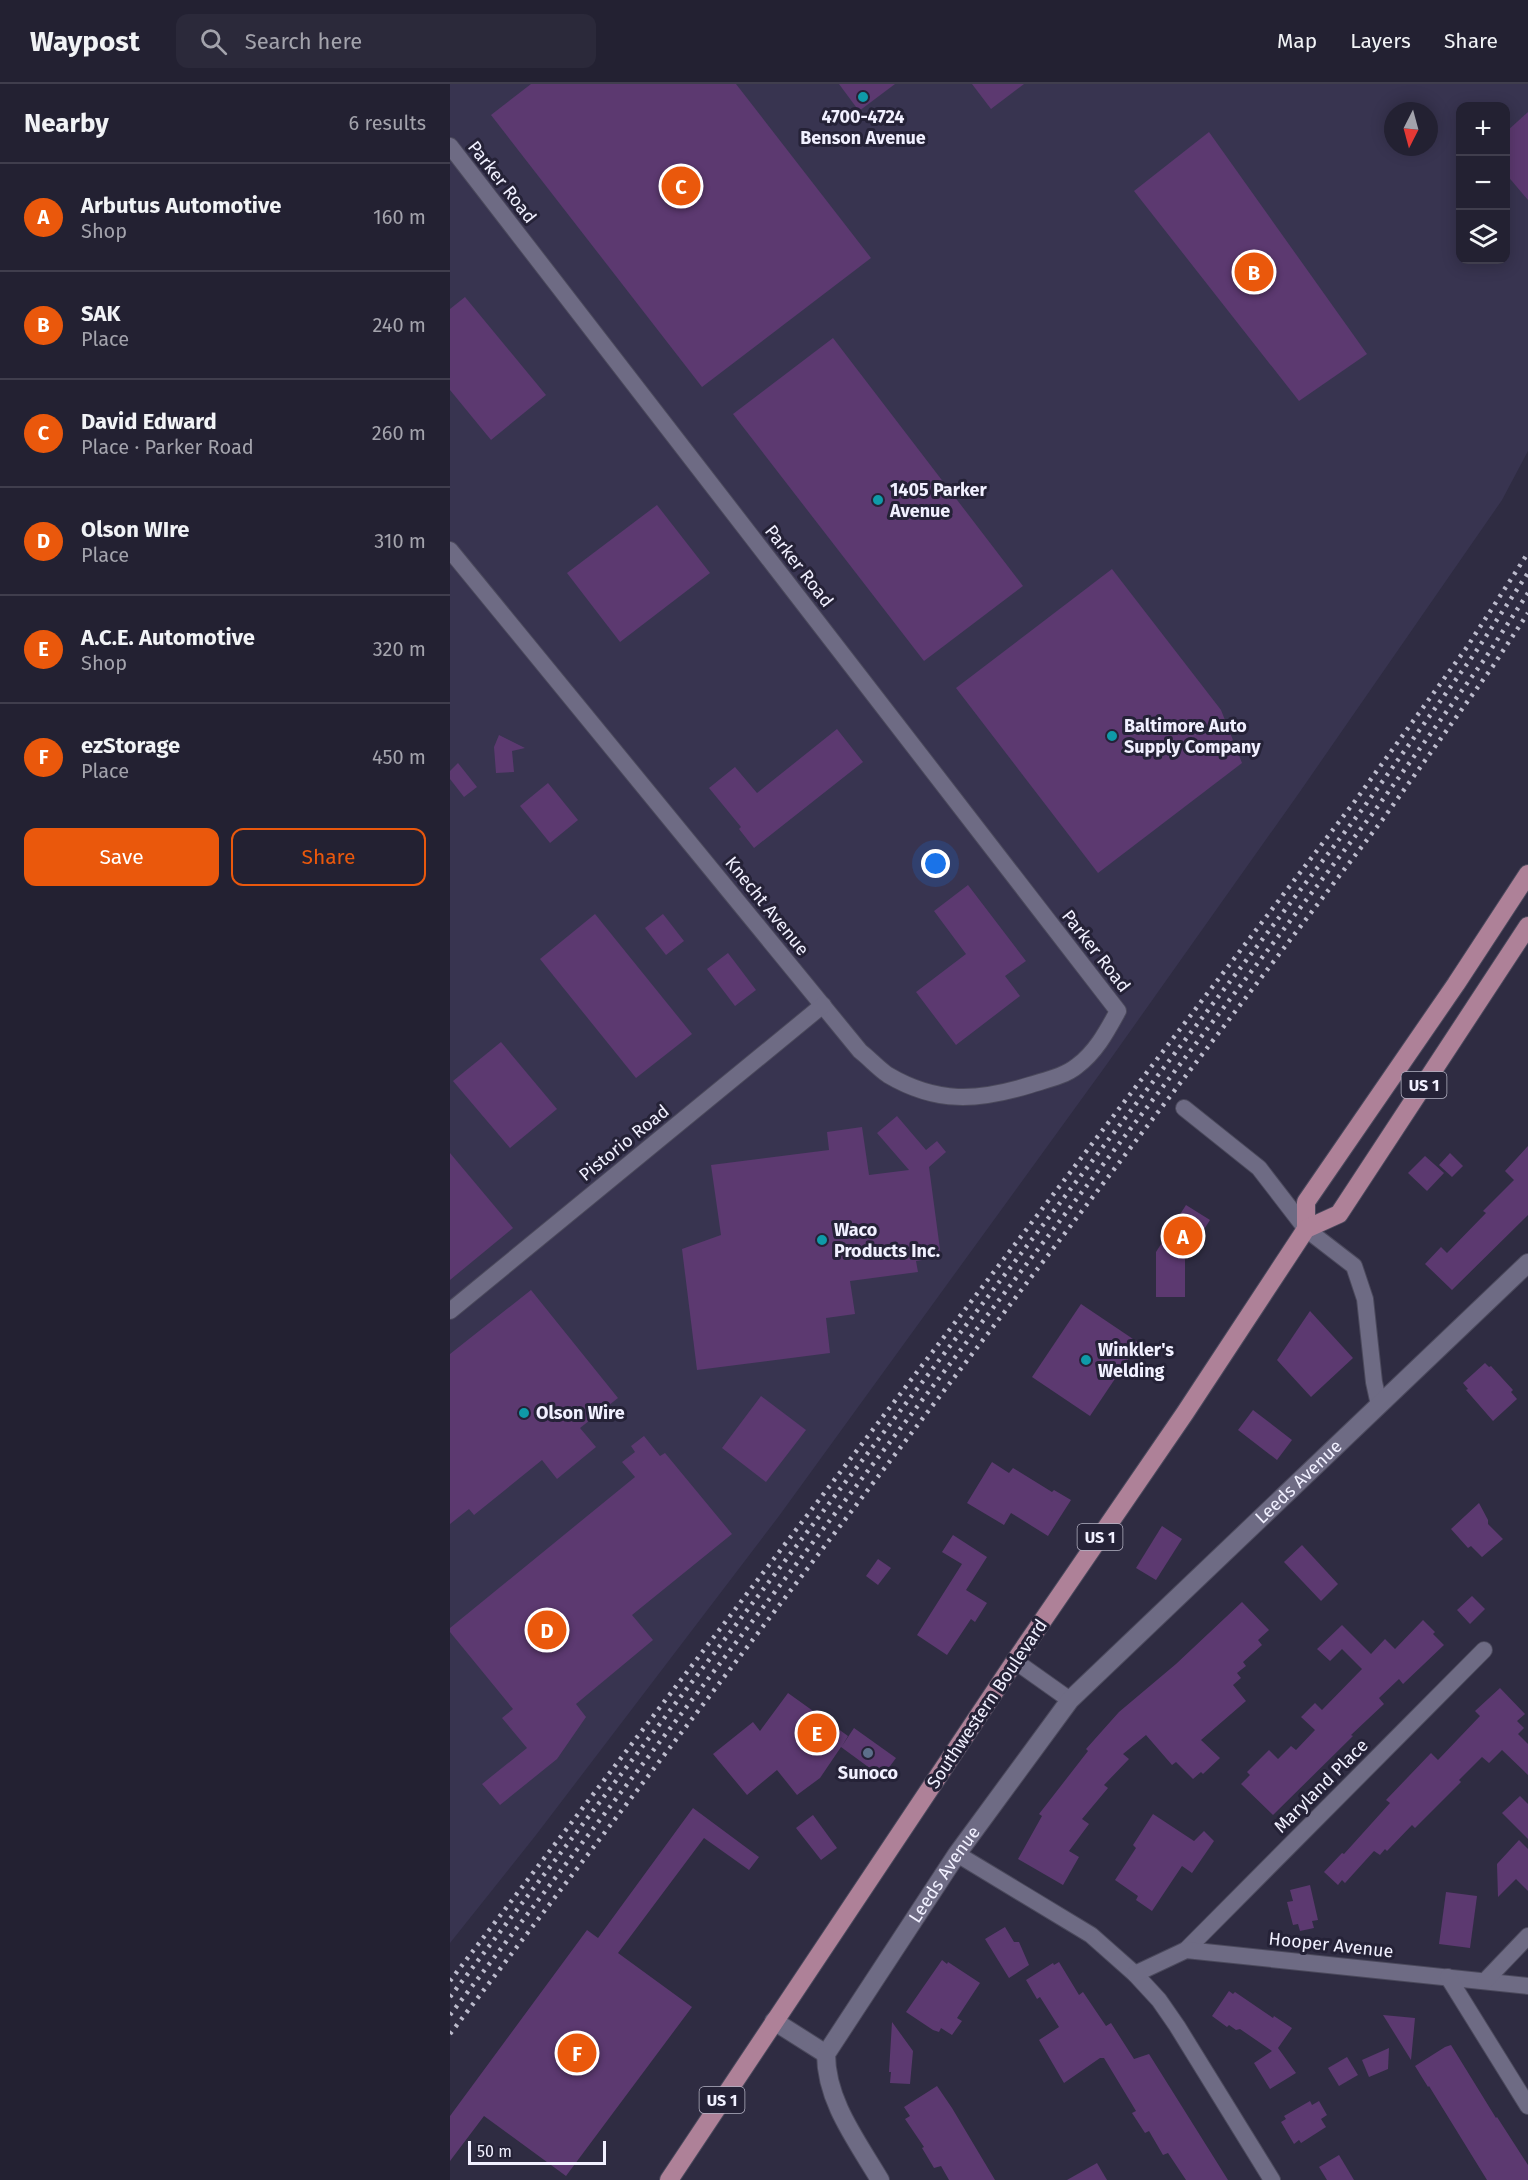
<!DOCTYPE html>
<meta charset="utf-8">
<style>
:root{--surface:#232132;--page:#2b293a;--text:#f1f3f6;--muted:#a3a3ac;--line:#403e4d;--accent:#ea580c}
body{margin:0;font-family:"Fira Sans",sans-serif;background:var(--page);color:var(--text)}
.controls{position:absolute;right:18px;top:18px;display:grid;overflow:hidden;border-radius:12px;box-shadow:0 3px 15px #0003}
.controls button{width:54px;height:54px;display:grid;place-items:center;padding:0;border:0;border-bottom:2px solid var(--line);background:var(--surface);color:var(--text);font:30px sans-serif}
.compass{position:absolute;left:934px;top:18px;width:54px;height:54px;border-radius:50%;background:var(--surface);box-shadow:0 3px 15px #0003;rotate:186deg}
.scale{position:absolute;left:18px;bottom:15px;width:138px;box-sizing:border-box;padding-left:6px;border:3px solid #f1f0ff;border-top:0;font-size:16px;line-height:21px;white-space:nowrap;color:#f1f0ff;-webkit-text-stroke:4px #252237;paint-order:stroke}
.you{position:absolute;left:486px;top:780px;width:21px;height:21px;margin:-15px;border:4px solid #fff;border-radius:50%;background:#1a73e8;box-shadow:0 0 0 9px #1a73e833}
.badge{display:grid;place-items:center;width:39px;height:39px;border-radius:50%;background:var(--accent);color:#fff;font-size:20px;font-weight:700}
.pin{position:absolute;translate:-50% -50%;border:3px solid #fff;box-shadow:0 2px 6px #0006}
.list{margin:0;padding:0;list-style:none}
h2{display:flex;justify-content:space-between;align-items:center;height:78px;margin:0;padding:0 24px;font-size:26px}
h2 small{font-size:20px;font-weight:400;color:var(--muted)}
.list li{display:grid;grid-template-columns:39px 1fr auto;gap:18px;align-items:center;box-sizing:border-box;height:108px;padding:0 24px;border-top:2px solid var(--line)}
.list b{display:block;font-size:22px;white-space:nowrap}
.list p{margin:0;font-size:20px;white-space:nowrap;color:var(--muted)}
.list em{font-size:20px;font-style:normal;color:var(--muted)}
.actions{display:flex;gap:12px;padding:18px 24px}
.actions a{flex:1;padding:14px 0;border:2px solid var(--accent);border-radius:12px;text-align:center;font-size:21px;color:var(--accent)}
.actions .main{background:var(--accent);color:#fff}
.icon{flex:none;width:33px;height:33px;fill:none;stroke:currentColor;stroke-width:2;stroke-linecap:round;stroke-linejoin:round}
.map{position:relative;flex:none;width:1078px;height:2096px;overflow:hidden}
header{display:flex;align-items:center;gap:36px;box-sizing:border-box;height:84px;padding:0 30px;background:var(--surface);border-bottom:2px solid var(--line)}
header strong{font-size:28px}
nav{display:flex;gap:33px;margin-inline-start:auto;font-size:21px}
.search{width:420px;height:54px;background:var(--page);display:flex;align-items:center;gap:15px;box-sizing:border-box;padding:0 21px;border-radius:12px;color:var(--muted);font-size:22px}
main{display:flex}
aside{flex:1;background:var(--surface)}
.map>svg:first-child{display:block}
.built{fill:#383450;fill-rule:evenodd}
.building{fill:#5c3970}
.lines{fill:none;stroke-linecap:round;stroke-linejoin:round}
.street-casing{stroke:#4b495c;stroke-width:18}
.secondary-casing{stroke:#4b495c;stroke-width:20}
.primary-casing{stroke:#4b495c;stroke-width:20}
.street{stroke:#6e6b84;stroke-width:16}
.secondary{stroke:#6e6b84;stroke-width:18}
.primary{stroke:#ae8198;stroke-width:18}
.rail{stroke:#bcbbcc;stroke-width:4.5;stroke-dasharray:3 6;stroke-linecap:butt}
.culture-dot{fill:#0f9aa8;stroke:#252237;stroke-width:2}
.service-dot{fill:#5c6f8a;stroke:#252237;stroke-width:2}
.labels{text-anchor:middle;stroke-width:6;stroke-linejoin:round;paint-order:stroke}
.shield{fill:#252237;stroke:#b4b2c3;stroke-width:1.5}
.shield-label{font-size:16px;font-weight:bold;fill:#f1f0ff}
.poi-label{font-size:18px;font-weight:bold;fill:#f1f0ff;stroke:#252237;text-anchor:start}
.street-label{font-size:18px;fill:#f1f0ff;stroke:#252237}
</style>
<header>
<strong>Waypost</strong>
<div class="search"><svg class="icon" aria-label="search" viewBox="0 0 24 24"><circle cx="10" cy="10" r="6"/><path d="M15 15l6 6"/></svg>Search here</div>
<nav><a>Map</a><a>Layers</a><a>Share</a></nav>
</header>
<main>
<aside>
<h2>Nearby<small>6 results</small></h2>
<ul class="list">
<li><span class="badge">A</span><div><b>Arbutus Automotive</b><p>Shop</p></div><em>160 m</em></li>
<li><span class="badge">B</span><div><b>SAK</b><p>Place</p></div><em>240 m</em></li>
<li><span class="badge">C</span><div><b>David Edward</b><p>Place · Parker Road</p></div><em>260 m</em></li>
<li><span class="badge">D</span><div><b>Olson WIre</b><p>Place</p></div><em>310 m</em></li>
<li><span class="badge">E</span><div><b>A.C.E. Automotive</b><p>Shop</p></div><em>320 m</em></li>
<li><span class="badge">F</span><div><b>ezStorage</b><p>Place</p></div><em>450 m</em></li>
</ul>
<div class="actions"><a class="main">Save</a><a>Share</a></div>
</aside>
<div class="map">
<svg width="1078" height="2096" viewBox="0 0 1078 2096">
<rect width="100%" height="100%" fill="#2f2c42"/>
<!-- built -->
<path class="built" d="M 0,0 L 1078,0 L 1078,367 L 1052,416 L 849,709 L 657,980 L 329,1432 L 86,1751 L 0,1859 ZM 1010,22 L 1056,22 L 1056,176 L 1010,176 ZM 943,27 L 979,27 L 979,63 L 943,63 Z"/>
<!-- building -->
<g class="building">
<path d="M 81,0 L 286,0 L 421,174 L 252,303 L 41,31 Z"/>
<path d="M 389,0 L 445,0 L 409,27 Z"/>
<path d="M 522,0 L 574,0 L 541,25 Z"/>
<path d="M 1078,28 L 1078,116 L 1056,90 L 1056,48 Z"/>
<path d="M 759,48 L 917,270 L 849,317 L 684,107 Z"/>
<path d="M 15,213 L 96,311 L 41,356 L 0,306 L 0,225 Z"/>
<path d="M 383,254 L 573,502 L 474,577 L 283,330 Z"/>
<path d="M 207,421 L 260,489 L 170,558 L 117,489 Z"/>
<path d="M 662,485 L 771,626 L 792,679 L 648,789 L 506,604 Z"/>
<path d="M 387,645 L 413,678 L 304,764 L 289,745 L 291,743 L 259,704 L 285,683 L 307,709 Z"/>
<path d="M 49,651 L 75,664 L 62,667 L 64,688 L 46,689 L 44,663 Z"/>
<path d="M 8,679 L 27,703 L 14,713 L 0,695 L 0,687 Z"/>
<path d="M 98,699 L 128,736 L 100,759 L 70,722 Z"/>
<path d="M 518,801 L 576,877 L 555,892 L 570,912 L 506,961 L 466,908 L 516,870 L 484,827 Z"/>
<path d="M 145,830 L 242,950 L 186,994 L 90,875 Z"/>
<path d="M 213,830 L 234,857 L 216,871 L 195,844 Z"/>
<path d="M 278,869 L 306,906 L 285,922 L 257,885 Z"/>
<path d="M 51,958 L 107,1025 L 60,1064 L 3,997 Z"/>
<path d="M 447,1032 L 476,1066 L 487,1057 L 496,1068 L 479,1083 L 491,1173 L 466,1177 L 468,1188 L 400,1197 L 405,1230 L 376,1234 L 380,1269 L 247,1286 L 232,1165 L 271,1151 L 261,1081 L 379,1066 L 377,1048 L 412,1043 L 419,1091 L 459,1086 L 427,1049 Z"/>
<path d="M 1078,1062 L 1078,1131 L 1002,1206 L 975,1180 L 991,1163 L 997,1169 L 1036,1129 L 1033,1127 L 1064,1096 L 1055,1087 Z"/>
<path d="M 0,1069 L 63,1144 L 0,1196 Z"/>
<path d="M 1000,1069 L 1013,1082 L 1002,1093 L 989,1081 Z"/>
<path d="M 975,1072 L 994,1089 L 977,1107 L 958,1089 Z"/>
<path d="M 736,1121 L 760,1136 L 735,1175 L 735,1213 L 706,1213 L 706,1168 Z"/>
<path d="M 81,1206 L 168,1314 L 130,1344 L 146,1363 L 107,1395 L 92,1376 L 24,1431 L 19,1425 L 0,1440 L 0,1270 Z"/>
<path d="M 631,1220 L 689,1259 L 640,1332 L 582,1293 Z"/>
<path d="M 860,1227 L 903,1274 L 861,1313 L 827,1276 Z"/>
<path d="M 1035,1279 L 1039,1283 L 1041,1282 L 1063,1306 L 1061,1308 L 1067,1315 L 1043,1337 L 1016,1306 L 1018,1305 L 1013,1299 Z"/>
<path d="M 311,1312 L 356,1346 L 316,1398 L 272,1364 Z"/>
<path d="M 803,1326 L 842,1356 L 827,1376 L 788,1346 Z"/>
<path d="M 194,1352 L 210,1372 L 215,1369 L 282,1450 L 182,1531 L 203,1556 L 126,1620 L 136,1633 L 107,1675 L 50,1721 L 32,1700 L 77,1664 L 52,1634 L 63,1625 L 0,1548 L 0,1544 L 185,1393 L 172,1378 L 185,1368 L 181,1362 Z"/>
<path d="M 542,1378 L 559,1389 L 563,1384 L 602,1408 L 604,1406 L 621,1416 L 598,1452 L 561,1429 L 554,1441 L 517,1419 Z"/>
<path d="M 1029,1419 L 1038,1436 L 1038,1440 L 1053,1455 L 1032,1473 L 1021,1462 L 1018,1464 L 1001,1445 Z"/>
<path d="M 712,1442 L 732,1455 L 706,1496 L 686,1484 Z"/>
<path d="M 503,1451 L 537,1473 L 516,1506 L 537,1519 L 525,1538 L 521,1535 L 497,1571 L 467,1551 L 512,1480 L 492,1468 Z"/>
<path d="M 852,1461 L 888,1500 L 871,1517 L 834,1478 Z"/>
<path d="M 428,1475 L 441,1484 L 428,1501 L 416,1492 Z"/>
<path d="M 1022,1512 L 1035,1525 L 1020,1540 L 1007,1526 Z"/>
<path d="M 792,1518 L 819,1546 L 808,1556 L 812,1561 L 793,1578 L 796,1582 L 787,1589 L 791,1594 L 783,1601 L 796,1617 L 751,1656 L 770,1674 L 753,1690 L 751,1688 L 743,1695 L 726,1678 L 722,1681 L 696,1651 L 673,1670 L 679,1675 L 654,1701 L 658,1704 L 632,1735 L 639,1740 L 619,1767 L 629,1773 L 613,1801 L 568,1775 L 592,1732 L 589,1730 L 638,1667 L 636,1665 L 669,1628 L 726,1580 Z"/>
<path d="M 973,1536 L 985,1548 L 983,1550 L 994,1561 L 953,1600 L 949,1595 L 929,1614 L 934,1620 L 901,1651 L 903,1652 L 823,1731 L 791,1700 L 800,1691 L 797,1688 L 819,1666 L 828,1675 L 841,1662 L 846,1666 L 865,1646 L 851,1633 L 865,1619 L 872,1626 L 912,1585 L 892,1565 L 880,1577 L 867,1565 L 892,1541 L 921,1570 L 935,1555 L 945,1565 Z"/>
<path d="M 1050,1604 L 1075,1630 L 1067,1637 L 1074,1644 L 1068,1650 L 1078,1660 L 1078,1691 L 1052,1666 L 1039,1679 L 1032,1673 L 1009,1696 L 1011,1698 L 965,1744 L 962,1741 L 937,1767 L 935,1765 L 930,1771 L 924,1767 L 895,1799 L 892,1796 L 888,1801 L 874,1788 L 892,1769 L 894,1770 L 940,1719 L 936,1716 L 981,1669 L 988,1676 L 1030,1632 L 1025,1627 Z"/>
<path d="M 338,1609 L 398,1652 L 392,1662 L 404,1644 L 446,1674 L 432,1693 L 391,1663 L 370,1694 L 347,1711 L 327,1686 L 297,1711 L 263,1670 L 303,1638 L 310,1647 Z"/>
<path d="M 1070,1712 L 1078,1720 L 1078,1755 L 1052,1729 Z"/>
<path d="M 243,1724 L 309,1773 L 299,1786 L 254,1754 L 168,1869 L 242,1923 L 116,2092 L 34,2032 L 0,2077 L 0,2032 L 137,1846 L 148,1854 Z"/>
<path d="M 703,1730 L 744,1757 L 754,1747 L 764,1757 L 742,1789 L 732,1782 L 702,1827 L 686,1816 L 688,1812 L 665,1796 L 686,1764 L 683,1761 Z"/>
<path d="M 363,1731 L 387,1764 L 371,1776 L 346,1744 Z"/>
<path d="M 1069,1756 L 1078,1765 L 1078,1807 L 1066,1795 L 1048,1813 L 1047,1780 Z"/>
<path d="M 860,1801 L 868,1836 L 862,1837 L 864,1844 L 850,1847 L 848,1840 L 843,1841 L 837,1818 L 843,1817 L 840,1806 Z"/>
<path d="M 996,1808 L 1027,1812 L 1020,1864 L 989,1860 Z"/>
<path d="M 555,1843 L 564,1858 L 569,1858 L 579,1881 L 559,1894 L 535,1855 Z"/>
<path d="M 492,1876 L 497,1880 L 498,1878 L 530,1899 L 507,1934 L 512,1937 L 502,1951 L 491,1944 L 489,1948 L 483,1946 L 456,1928 Z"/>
<path d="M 609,1878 L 629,1911 L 633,1908 L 656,1942 L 661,1939 L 684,1975 L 699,1970 L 778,2096 L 736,2096 L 718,2069 L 713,2071 L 699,2047 L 695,2049 L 682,2029 L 686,2027 L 654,1974 L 650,1974 L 614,1999 L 589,1956 L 609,1943 L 590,1913 L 587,1915 L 576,1896 L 603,1879 L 604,1881 Z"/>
<path d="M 779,1907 L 783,1910 L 785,1908 L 823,1934 L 824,1932 L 842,1944 L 828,1964 L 846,1989 L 820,2005 L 804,1979 L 822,1967 L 790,1945 L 786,1946 L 779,1941 L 777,1943 L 762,1932 Z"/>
<path d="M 933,1931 L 965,1934 L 961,1976 Z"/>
<path d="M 442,1938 L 463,1967 L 460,2000 L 440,1999 L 441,1988 L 439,1988 Z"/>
<path d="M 1001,1961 L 1046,2034 L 1047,2033 L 1078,2081 L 1078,2096 L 1037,2096 L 979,2002 L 978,2003 L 965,1982 L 995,1963 Z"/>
<path d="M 939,1964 L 938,1985 L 919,1993 L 912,1976 Z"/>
<path d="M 897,1973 L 908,1991 L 889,2002 L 878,1984 Z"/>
<path d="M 487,2002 L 502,2024 L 545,2096 L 499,2096 L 491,2082 L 484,2084 L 472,2064 L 474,2063 L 455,2035 L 460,2032 L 454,2023 Z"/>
<path d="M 860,2017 L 862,2021 L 869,2017 L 877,2031 L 871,2035 L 876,2043 L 851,2059 L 849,2056 L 844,2060 L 831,2038 L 836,2035 L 834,2032 Z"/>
<path d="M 889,2071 L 904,2096 L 877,2096 L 869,2083 Z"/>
<path d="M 647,2079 L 657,2096 L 617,2096 Z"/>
</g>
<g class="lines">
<defs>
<g id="street">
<path d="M 0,62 L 668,927 C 657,947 646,968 627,982 C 615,992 596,996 580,1001 C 528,1017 487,1020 438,991 C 428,984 419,974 410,967 L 0,466"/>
<path d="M 734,1024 L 809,1084 L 856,1145 L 904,1182 L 915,1215 L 924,1298 L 929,1321"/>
<path d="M 0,1227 L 373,921"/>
<path d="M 565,1577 L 620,1616"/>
<path d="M 507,1770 L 641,1851 L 685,1890 L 709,1916 L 727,1942 L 822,2096"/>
<path d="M 736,1866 L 1034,1566"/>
<path d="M 685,1890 L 736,1866 L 1078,1902"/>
<path d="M 998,1893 L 1078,2022"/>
<path d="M 1035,1897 L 1078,1852"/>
</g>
<g id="secondary">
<path d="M 324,1937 L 376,1970"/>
<path id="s1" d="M 430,2096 C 407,2057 376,2017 376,1970 L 507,1770 L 620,1616 L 1078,1179"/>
</g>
<g id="primary">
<path d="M 856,1145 L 856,1118 L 1006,900 L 1078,790"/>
<path d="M 219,2096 L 565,1577 L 735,1329 L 856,1145 L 889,1130 L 1078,842"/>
</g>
</defs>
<!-- street casing -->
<use href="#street" class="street-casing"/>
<!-- secondary casing -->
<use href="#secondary" class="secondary-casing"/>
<!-- primary casing -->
<use href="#primary" class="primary-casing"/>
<!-- street -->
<use href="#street" class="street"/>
<!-- secondary -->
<use href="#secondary" class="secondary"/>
<!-- primary -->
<use href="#primary" class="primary"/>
<!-- rail -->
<g class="rail">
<path d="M 0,1897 L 905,717 L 1017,563 L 1078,469"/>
<path d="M 0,1913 L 914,723 L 1025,569 L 1078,489"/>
<path d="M 0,1931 L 923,729 L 1034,576 L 1078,509"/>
<path d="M 0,1950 L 933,735 L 1043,582 L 1078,529"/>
</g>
</g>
<!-- markers -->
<g class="culture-dot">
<circle cx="413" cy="13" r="6"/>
<circle cx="428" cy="416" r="6"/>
<circle cx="662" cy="652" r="6"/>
<circle cx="372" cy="1156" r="6"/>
<circle cx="636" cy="1276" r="6"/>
<circle cx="74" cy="1329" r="6"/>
</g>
<circle class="service-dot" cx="418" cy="1669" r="6"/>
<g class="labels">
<!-- shield labels -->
<g class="shield">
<rect x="951.5" y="988" width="45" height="26" rx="4.5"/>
<rect x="627.5" y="1440" width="45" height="26" rx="4.5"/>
<rect x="249.5" y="2003" width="45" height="26" rx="4.5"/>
</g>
<g class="shield-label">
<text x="974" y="1007">US 1</text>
<text x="650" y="1459">US 1</text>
<text x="272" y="2022">US 1</text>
</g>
<!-- poi labels -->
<g class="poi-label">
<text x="413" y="39" text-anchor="middle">4700-4724<tspan x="413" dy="21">Benson Avenue</tspan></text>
<text x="440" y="412">1405 Parker<tspan x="440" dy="21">Avenue</tspan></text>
<text x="674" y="648">Baltimore Auto<tspan x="674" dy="21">Supply Company</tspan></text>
<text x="384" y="1152">Waco<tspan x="384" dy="21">Products Inc.</tspan></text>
<text x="648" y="1272">Winkler's<tspan x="648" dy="21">Welding</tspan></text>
<text x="86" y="1335">Olson Wire</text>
<text x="418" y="1695" text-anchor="middle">Sunoco</text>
</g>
<!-- street labels -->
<g class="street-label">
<text transform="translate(52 98) rotate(52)" y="6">Parker Road</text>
<text transform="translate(349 482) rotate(52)" y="6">Parker Road</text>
<text transform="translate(317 822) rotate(51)" y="6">Knecht Avenue</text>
<text transform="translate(646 867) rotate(52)" y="6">Parker Road</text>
<text transform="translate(174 1059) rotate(-39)" y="6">Pistorio Road</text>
<text dy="6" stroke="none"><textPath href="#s1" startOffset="885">Leeds Avenue</textPath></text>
<text transform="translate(537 1620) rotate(-56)" y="6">Southwestern Boulevard</text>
<text transform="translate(871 1702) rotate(-45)" y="6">Maryland Place</text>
<text dy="6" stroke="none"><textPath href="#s1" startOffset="354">Leeds Avenue</textPath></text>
<text transform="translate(881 1861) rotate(6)" y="6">Hooper Avenue</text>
</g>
</g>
</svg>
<div class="controls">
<button>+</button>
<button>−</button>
<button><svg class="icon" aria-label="layers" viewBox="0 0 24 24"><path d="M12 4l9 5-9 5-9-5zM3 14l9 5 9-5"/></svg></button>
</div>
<svg class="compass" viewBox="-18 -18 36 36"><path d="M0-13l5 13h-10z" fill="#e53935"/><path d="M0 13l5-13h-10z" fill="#a3a3ac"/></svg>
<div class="scale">50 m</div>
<div class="you"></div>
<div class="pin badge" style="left:733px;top:1152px">A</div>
<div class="pin badge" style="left:804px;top:188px">B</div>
<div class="pin badge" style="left:231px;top:102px">C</div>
<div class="pin badge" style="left:97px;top:1546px">D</div>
<div class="pin badge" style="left:367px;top:1649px">E</div>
<div class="pin badge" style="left:127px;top:1969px">F</div>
</div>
</main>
